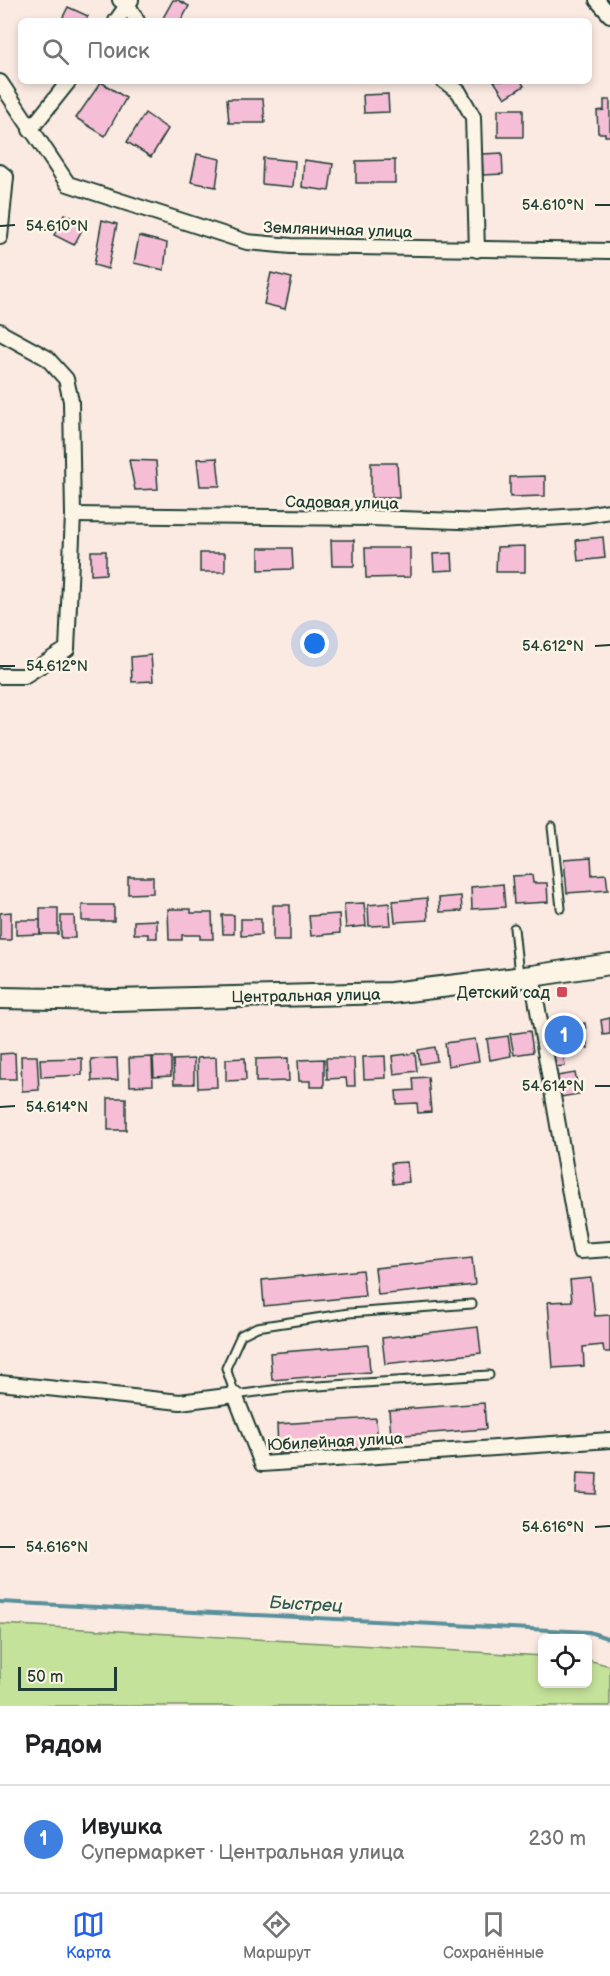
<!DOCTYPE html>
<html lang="ru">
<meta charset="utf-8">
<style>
:root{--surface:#fff;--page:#f6f6f6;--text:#202124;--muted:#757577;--line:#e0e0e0;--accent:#2563eb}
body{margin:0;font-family:"Balsamiq Sans",sans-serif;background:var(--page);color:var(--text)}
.controls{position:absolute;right:18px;bottom:18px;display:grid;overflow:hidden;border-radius:9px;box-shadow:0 3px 9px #0003}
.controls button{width:54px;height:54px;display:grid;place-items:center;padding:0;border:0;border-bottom:2px solid var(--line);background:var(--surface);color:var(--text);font:30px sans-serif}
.scale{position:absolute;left:18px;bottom:15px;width:99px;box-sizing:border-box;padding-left:6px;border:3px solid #1f3d34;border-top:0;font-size:16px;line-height:21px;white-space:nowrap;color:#1f3d34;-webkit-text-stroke:4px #fcf5e5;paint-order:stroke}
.you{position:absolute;left:315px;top:644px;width:21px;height:21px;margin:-15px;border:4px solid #fff;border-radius:50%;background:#1a73e8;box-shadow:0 0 0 9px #1a73e833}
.badge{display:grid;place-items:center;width:39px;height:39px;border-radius:50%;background:var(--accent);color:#fff;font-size:20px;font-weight:700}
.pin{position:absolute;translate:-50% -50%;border:3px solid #fff;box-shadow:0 2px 6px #0006}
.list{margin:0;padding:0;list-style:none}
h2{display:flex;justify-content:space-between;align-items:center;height:78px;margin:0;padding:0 24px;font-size:26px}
h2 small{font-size:20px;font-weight:400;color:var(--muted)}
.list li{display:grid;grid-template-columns:39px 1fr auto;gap:18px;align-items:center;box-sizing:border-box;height:108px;padding:0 24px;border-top:2px solid var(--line)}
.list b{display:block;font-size:22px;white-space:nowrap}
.list p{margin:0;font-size:20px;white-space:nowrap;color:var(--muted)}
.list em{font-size:20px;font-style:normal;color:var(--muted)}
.icon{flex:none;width:33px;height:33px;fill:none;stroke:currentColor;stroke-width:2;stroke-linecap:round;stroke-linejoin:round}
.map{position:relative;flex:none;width:610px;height:1706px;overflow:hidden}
.search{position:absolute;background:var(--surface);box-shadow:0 3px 9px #0003;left:18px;right:18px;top:18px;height:66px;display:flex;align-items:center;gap:15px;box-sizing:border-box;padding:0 21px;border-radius:9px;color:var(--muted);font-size:22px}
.sheet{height:186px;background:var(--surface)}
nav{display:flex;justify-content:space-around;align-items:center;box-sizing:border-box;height:84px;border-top:2px solid var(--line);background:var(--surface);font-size:16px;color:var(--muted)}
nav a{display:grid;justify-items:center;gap:3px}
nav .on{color:var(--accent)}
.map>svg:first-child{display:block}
.grass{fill:#c5e29a;stroke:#729067;stroke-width:1.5}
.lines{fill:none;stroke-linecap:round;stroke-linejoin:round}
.stream{stroke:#59909b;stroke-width:4}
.building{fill:#f5bed6;stroke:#1f3d34;stroke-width:1.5}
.lane-casing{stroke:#1f3d34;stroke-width:11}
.street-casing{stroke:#1f3d34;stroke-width:18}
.secondary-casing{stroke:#1f3d34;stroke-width:24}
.lane{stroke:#fcf5e5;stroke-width:7}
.street{stroke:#fcf5e5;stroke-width:14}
.secondary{stroke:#fcf5e5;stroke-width:20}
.ticks{fill:none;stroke:#1f3d34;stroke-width:2}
.poi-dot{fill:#d1495b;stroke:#fcf5e5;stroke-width:2}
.labels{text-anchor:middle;stroke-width:5;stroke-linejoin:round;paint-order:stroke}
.street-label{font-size:16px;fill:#1f3d34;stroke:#fcf5e5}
.poi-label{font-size:16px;fill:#1f3d34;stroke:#fcf5e5;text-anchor:end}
.water-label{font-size:18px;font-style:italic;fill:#325956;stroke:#fcf5e5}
.ticks-label{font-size:15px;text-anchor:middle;fill:#1f3d34;stroke:#fcf5e5;stroke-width:5;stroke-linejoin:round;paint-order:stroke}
</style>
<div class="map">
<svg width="610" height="1706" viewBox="0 0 610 1706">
<rect width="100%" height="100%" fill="#fbeae2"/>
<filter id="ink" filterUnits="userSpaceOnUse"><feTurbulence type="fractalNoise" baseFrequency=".0167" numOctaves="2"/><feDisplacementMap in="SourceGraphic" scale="12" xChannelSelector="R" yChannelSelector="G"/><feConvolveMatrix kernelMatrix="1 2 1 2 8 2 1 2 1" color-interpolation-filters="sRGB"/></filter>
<g filter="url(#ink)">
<!-- grass -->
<path class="grass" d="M 0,1624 L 542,1656 L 542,1684 L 588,1684 L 588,1660 L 610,1666 L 610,1706 L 0,1706 Z"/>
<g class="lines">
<!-- stream -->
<path class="stream" d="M 0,1602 L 589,1632 L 610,1639"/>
</g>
<!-- building -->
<g class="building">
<path d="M 173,0 L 178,0 L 189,6 L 181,21 L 169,21 L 163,18 Z"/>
<path d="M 68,7 L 88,16 L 85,21 L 61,21 Z"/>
<path d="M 494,81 L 521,81 L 524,86 L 505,98 Z"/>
<path d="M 101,82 L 126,98 L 105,136 L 76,118 Z"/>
<path d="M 388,94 L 389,112 L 364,113 L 363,95 Z"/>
<path d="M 227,99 L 263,99 L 265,123 L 229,123 Z"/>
<path d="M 604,100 L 610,100 L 610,136 L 605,136 L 605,133 L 598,133 L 597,111 L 604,110 Z"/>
<rect x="498" y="109" width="25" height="28"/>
<path d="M 145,113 L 168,129 L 151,157 L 127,142 Z"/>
<path d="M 502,153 L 503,174 L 483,175 L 482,154 Z"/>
<path d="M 197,154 L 220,159 L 216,187 L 191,182 Z"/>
<path d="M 263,158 L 295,161 L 293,187 L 262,184 Z"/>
<path d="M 304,160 L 333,164 L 329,191 L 302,187 Z"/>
<path d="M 395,160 L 395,183 L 356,183 L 356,161 Z"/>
<path d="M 64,214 L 85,224 L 74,245 L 54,235 Z"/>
<path d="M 102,220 L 117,224 L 108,269 L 94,265 Z"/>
<path d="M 139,236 L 167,243 L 164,270 L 134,263 Z"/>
<path d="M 271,273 L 292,278 L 285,309 L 264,304 Z"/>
<path d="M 217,458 L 220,486 L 200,486 L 197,459 Z"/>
<path d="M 129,460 L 156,461 L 158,489 L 135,490 Z"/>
<path d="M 371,463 L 397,463 L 399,498 L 371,498 Z"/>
<path d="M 545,476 L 545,496 L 510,497 L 510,477 Z"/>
<path d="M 603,537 L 605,558 L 578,561 L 576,540 Z"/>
<path d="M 331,540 L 354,540 L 354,566 L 332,566 Z"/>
<path d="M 525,546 L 525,572 L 496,572 L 497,547 Z"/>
<path d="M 259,548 L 292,548 L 293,569 L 259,570 Z"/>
<path d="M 365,548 L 410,548 L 410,577 L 366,578 Z"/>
<path d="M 91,551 L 106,551 L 106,574 L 91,575 Z"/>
<rect x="200" y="553" width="25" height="19"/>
<path d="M 452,553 L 453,570 L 434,571 L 433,554 Z"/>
<path d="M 151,655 L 153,681 L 132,682 L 131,657 Z"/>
<path d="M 591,857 L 592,875 L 606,874 L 608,890 L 567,893 L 564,859 Z"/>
<path d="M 532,875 L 533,883 L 547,883 L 548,902 L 514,904 L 512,876 Z"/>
<path d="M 128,877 L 153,877 L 153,893 L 128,894 Z"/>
<path d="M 503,884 L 505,907 L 472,909 L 471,887 Z"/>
<path d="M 461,896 L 462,911 L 440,912 L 439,898 Z"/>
<path d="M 427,898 L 428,920 L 395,922 L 393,901 Z"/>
<path d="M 364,903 L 366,926 L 346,928 L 344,904 Z"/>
<path d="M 389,903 L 391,925 L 369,926 L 368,905 Z"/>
<rect x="82" y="905" width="32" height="16"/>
<rect x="273" y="905" width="17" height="36"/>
<rect x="40" y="908" width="18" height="26"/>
<path d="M 168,909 L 191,909 L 191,913 L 212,913 L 213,939 L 200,939 L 200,935 L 182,935 L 182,940 L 169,940 Z"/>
<path d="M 11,912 L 11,940 L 0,940 L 0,913 Z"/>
<path d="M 339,914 L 340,933 L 311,936 L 309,916 Z"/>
<path d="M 222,915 L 234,915 L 234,934 L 223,934 Z"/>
<path d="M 61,916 L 74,916 L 75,938 L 61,938 Z"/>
<path d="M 241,919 L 261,919 L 261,935 L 241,936 Z"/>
<path d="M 16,920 L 40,920 L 40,934 L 16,935 Z"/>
<path d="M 157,920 L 157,938 L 148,938 L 148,934 L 134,934 L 134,921 Z"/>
<path d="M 610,1018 L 610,1034 L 603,1035 L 601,1020 Z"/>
<path d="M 585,1023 L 588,1048 L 563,1051 L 565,1066 L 553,1067 L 546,1027 Z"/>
<path d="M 530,1031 L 533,1052 L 514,1055 L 510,1034 Z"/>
<path d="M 508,1036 L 511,1056 L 490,1060 L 487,1039 Z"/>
<path d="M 475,1039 L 479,1061 L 448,1066 L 445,1043 Z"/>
<path d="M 435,1047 L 437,1061 L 420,1064 L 418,1050 Z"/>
<path d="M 15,1053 L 16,1079 L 0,1079 L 0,1054 Z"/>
<path d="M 415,1053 L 417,1071 L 394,1074 L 392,1056 Z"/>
<path d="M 21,1056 L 37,1056 L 39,1090 L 22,1091 Z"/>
<path d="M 385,1056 L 386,1078 L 364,1079 L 363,1057 Z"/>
<path d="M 152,1057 L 153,1085 L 130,1086 L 129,1058 Z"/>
<path d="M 153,1057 L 171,1057 L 171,1076 L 154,1077 Z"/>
<path d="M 216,1057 L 217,1087 L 198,1088 L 197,1058 Z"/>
<path d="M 82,1058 L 82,1075 L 41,1077 L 40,1059 Z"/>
<path d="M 117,1058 L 118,1080 L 92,1081 L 91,1059 Z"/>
<path d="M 245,1058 L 246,1080 L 226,1081 L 226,1059 Z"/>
<path d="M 288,1058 L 289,1081 L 256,1082 L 256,1059 Z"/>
<path d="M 326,1058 L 354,1058 L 355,1086 L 347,1086 L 346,1078 L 327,1079 Z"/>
<path d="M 194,1059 L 194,1084 L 174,1084 L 173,1060 Z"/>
<path d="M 324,1059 L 324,1087 L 310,1087 L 310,1081 L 299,1081 L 298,1060 Z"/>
<path d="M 575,1073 L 579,1094 L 561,1097 L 557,1076 Z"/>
<path d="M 428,1077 L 431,1112 L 418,1113 L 417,1103 L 397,1104 L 396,1091 L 414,1090 L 413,1078 Z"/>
<rect x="108" y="1098" width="18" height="32"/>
<path d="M 407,1162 L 409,1182 L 393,1184 L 391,1163 Z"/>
<path d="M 472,1258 L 475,1285 L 378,1295 L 375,1268 Z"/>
<path d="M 362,1270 L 365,1296 L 264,1306 L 262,1280 Z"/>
<path d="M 591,1278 L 595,1316 L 610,1315 L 610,1352 L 604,1352 L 603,1345 L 583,1347 L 584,1366 L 553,1368 L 548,1302 L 572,1301 L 570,1280 Z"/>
<path d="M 478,1327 L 481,1353 L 385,1364 L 382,1338 Z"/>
<path d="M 368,1345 L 370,1372 L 272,1380 L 270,1353 Z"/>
<path d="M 484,1403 L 486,1429 L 391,1436 L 389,1410 Z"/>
<path d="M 376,1418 L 378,1447 L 278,1453 L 277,1424 Z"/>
<path d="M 577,1473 L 597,1474 L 596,1494 L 576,1493 Z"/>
</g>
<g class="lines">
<defs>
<g id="lane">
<path d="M 552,827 L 561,908"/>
<path d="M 514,928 L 519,975"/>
<path d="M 472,1304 L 349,1313 L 257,1327 L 241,1335 L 226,1368 L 235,1395 L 287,1388 L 489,1375"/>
</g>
<g id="street">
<path d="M 120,0 L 128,5 L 137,21"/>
<path d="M 597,0 L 610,15"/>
<path d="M 116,21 L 131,0"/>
<path d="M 444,81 L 459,92 L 473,117 L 477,250"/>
<path d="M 0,82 L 68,184 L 247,242 L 291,246 L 610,251"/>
<path d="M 30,130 L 69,81"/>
<path d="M 0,172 L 6,177 L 0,237"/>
<path d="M 0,331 L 3,334 L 47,358 L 66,379 L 71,401 L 73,515 L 67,649 L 24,676 L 0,676"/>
<path d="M 73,515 L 372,518 L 487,522 L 579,516 L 610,511"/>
<path d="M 532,976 L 580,1251 L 610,1249"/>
<path d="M 0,1383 L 180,1402 L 235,1395 L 262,1464 L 610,1440"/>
</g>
<path id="secondary" d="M 0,998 L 114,1000 L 391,993 L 532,976 L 610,964"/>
</defs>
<!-- lane casing -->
<use href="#lane" class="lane-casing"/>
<!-- street casing -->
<use href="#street" class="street-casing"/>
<!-- secondary casing -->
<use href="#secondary" class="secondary-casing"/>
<!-- lane -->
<use href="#lane" class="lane"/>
<!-- street -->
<use href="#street" class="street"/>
<!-- secondary -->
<use href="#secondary" class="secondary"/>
</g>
</g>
<!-- ticks -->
<path class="ticks" d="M 595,205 L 610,205M 0,226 L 15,225M 595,646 L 610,645M 0,666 L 15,666M 595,1086 L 610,1086M 0,1107 L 15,1106M 595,1527 L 610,1526M 0,1547 L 15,1547"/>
<!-- markers -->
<rect class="poi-dot" x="556" y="986" width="12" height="12" rx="3"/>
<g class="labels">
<!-- street labels -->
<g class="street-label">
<text transform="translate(338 229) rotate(2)" y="6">Земляничная улица</text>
<text transform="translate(342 502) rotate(1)" y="6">Садовая улица</text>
<text transform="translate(306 995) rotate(-1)" y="6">Центральная улица</text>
<text transform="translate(335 1441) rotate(-3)" y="6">Юбилейная улица</text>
</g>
<!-- poi labels -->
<g class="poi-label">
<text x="550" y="998">Детский сад</text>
</g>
<!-- water labels -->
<g class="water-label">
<text transform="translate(306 1604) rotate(3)" y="6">Быстрец</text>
</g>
</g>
<g class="ticks-label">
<text x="553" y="210">54.610°N</text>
<text x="57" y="231">54.610°N</text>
<text x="553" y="651">54.612°N</text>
<text x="57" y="671">54.612°N</text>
<text x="553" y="1091">54.614°N</text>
<text x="57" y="1112">54.614°N</text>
<text x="553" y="1532">54.616°N</text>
<text x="57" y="1552">54.616°N</text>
</g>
</svg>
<div class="controls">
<button><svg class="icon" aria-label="locate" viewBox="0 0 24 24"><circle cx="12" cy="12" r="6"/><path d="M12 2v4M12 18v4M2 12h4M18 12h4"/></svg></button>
</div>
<div class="scale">50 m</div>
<div class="you"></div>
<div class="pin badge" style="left:564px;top:1035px;background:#3f7fe0">1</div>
<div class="search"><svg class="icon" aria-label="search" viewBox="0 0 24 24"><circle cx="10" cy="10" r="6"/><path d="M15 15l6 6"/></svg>Поиск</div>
</div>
<section class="sheet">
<h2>Рядом<small></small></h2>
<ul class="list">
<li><span class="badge" style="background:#3f7fe0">1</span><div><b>Ивушка</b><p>Супермаркет · Центральная улица</p></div><em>230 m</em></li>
</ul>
</section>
<nav>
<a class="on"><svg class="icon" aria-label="map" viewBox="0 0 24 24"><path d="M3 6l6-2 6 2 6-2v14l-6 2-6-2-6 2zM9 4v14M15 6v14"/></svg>Карта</a>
<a><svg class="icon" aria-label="directions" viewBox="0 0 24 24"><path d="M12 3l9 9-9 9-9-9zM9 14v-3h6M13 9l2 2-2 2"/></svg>Маршрут</a>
<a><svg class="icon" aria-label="saved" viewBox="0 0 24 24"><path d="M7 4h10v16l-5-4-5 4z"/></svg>Сохранённые</a>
</nav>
